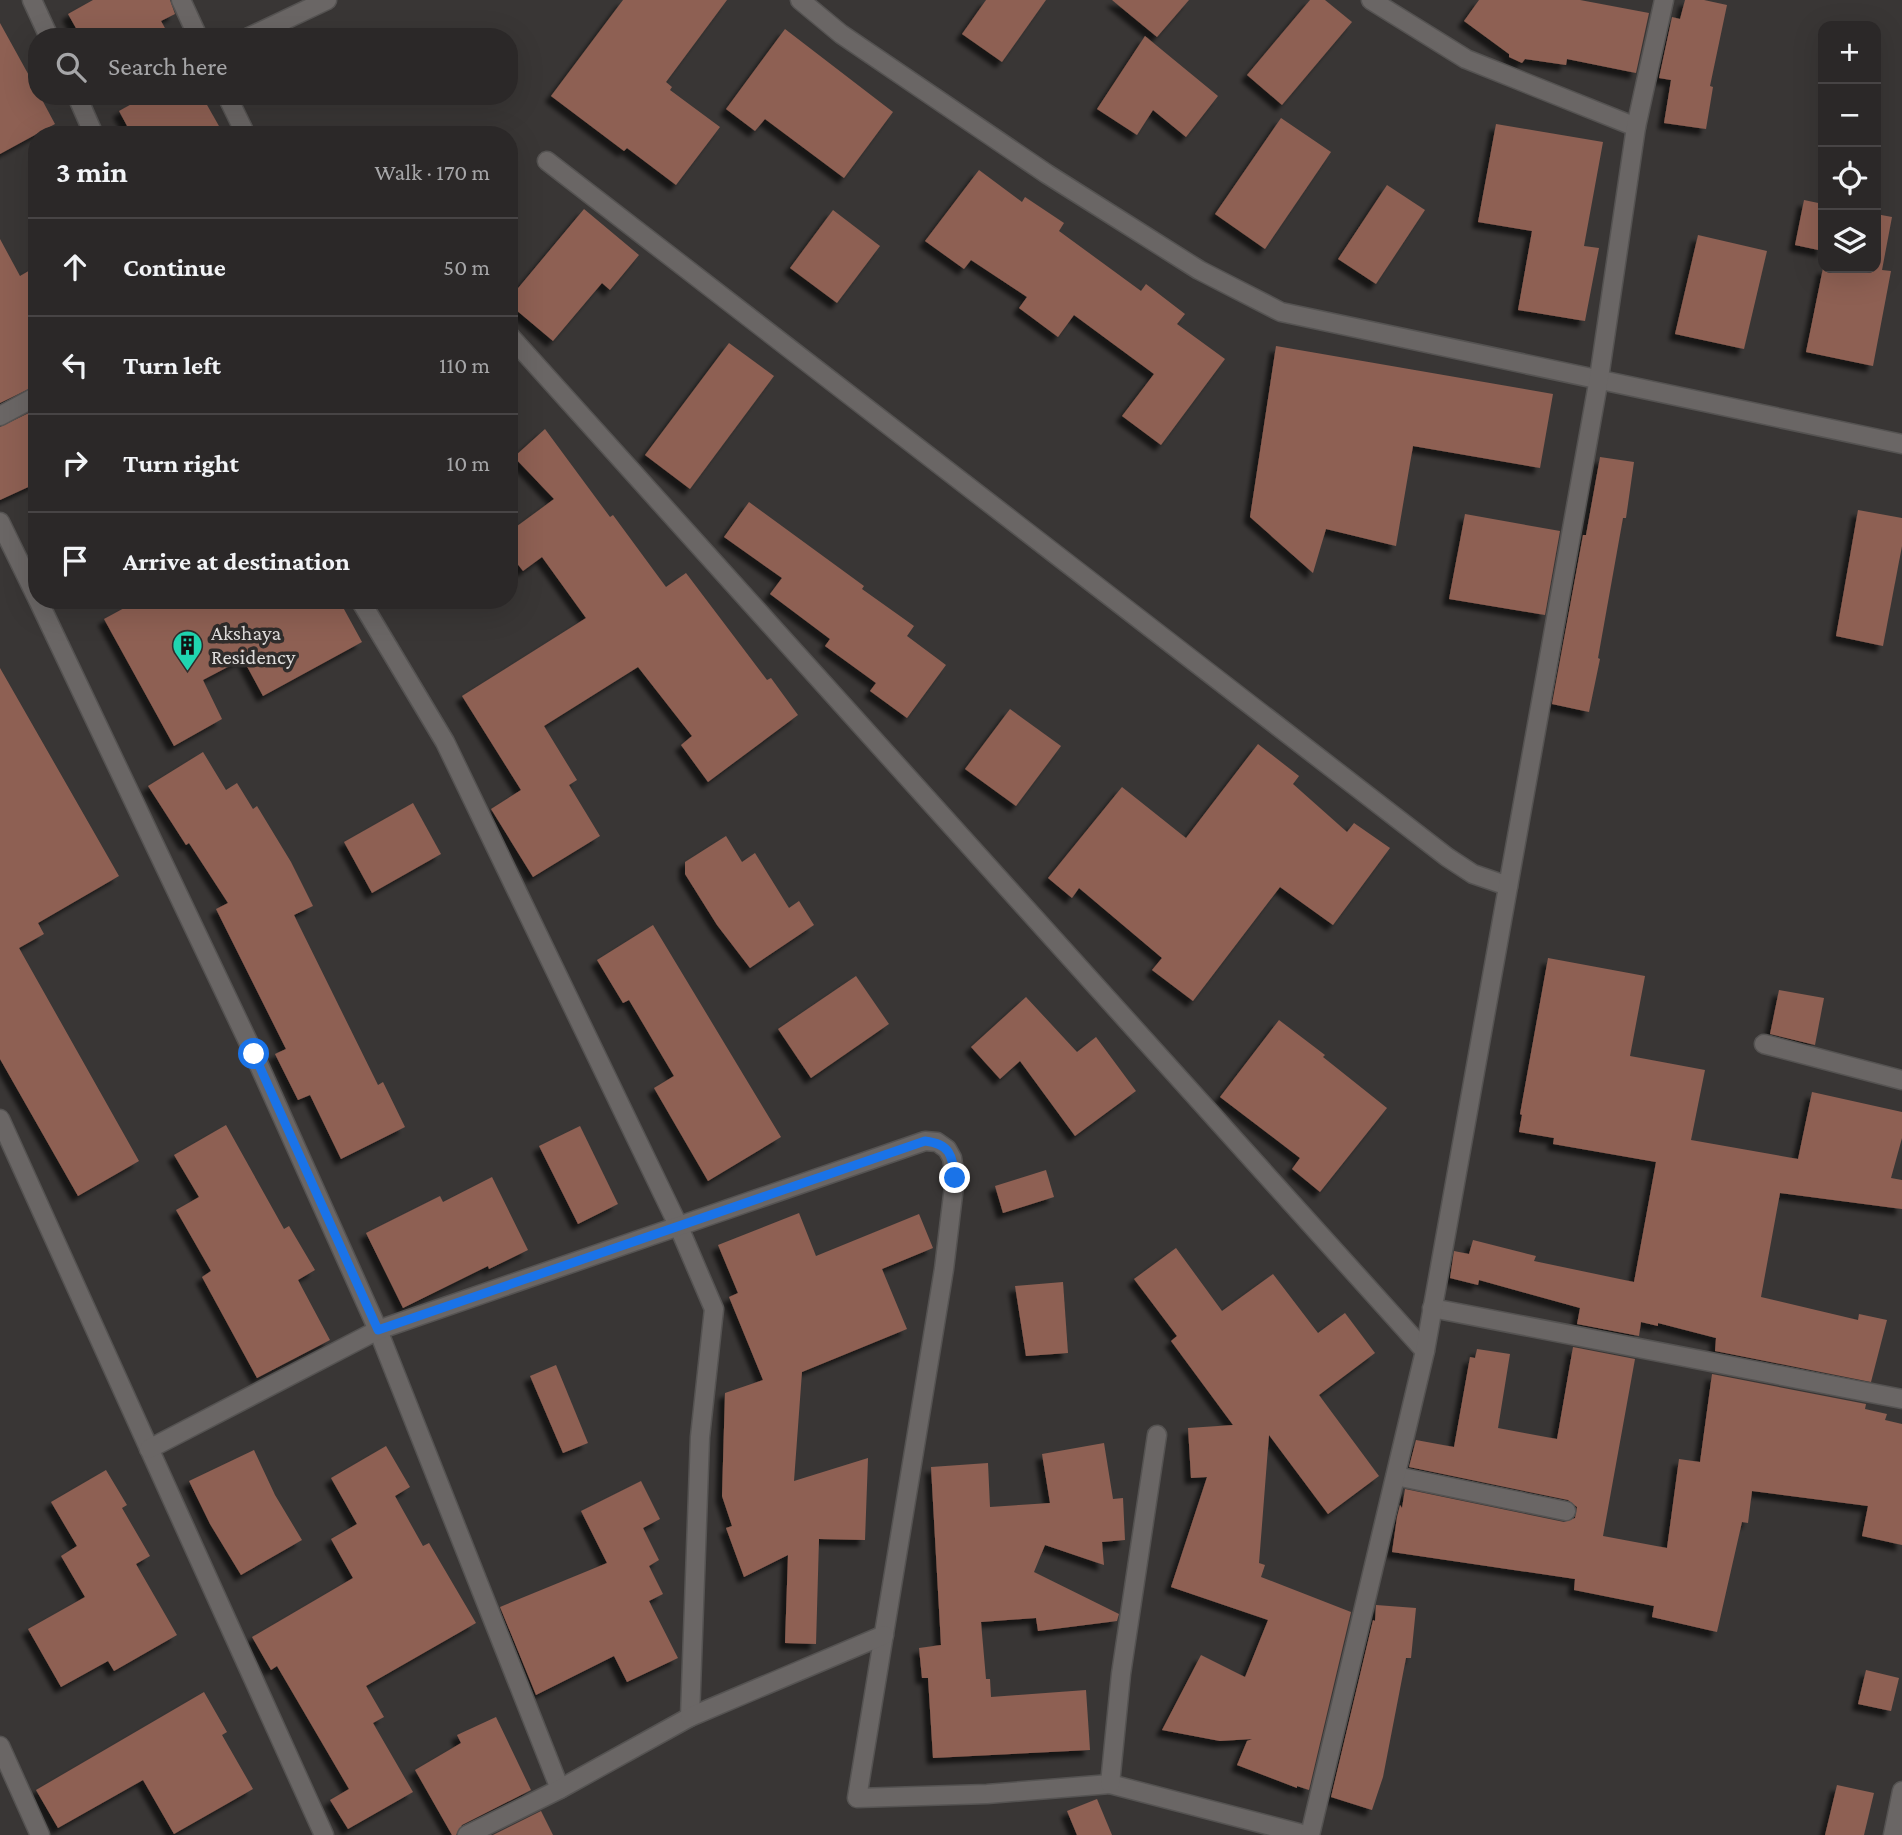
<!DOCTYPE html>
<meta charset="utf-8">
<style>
:root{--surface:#2b2828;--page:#333030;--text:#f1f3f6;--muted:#a6a6a8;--line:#474445}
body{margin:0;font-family:"Crimson Pro",serif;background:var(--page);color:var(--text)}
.controls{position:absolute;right:21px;top:21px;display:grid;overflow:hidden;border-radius:14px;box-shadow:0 7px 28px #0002}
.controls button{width:63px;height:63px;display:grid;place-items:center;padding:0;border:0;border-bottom:2px solid var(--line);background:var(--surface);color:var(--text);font:35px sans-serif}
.stop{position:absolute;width:21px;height:21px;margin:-16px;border:5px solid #1a73e8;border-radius:50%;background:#fff}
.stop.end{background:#1a73e8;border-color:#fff;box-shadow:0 2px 7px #0008}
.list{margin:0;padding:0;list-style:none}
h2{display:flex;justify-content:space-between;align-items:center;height:91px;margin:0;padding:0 28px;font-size:30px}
h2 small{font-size:23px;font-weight:400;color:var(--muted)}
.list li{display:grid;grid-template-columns:46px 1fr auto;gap:21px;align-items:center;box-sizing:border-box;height:98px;padding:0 28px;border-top:2px solid var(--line)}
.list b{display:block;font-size:26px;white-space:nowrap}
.list em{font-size:23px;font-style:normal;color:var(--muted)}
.icon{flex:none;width:38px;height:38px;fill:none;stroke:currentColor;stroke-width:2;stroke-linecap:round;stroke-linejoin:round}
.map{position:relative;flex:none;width:1902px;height:1835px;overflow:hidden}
.search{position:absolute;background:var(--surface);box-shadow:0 7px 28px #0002;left:28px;top:28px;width:490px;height:77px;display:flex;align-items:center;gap:18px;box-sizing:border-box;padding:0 24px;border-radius:28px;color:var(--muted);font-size:26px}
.panel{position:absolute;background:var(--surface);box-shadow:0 7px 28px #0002;left:28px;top:126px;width:490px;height:483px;border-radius:28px}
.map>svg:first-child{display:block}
.building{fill:#8e6053;filter:url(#shadow)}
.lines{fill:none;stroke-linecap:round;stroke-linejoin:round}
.street-casing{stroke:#555352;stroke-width:21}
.street{stroke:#6a6665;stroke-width:18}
.route{stroke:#1a73e8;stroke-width:9}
.labels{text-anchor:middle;stroke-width:7;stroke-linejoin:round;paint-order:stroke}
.poi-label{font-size:21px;fill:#dfdddc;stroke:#2f2c2b;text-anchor:start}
</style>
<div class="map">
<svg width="1902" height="1835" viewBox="0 0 1902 1835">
<defs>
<filter id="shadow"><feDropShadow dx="-6" dy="6" stdDeviation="2" flood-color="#0009"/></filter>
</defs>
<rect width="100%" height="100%" fill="#393635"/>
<!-- building -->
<g class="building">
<path d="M 93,0 L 170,0 L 175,14 L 161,21 L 170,37 L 81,37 L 68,14 Z"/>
<path d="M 623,0 L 727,0 L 666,82 L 672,87 L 670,90 L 720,127 L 676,185 L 627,148 L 624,151 L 551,96 Z"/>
<path d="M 986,0 L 1046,0 L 1002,62 L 962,34 Z"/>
<path d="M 1112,0 L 1189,0 L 1157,37 Z"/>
<path d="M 1310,0 L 1325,0 L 1352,22 L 1282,105 L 1247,75 Z"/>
<path d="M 1479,0 L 1580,0 L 1649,13 L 1636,73 L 1567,59 L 1566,65 L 1525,59 L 1522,63 L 1509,57 L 1509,54 L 1464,21 Z"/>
<path d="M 1685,0 L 1704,0 L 1727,5 L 1710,86 L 1713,87 L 1706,129 L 1664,123 L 1671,80 L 1659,78 L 1672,17 L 1680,19 Z"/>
<path d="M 0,23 L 37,90 L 37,96 L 40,96 L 55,124 L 0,154 Z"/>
<path d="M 785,29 L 893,112 L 844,178 L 765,119 L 755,131 L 726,109 Z"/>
<path d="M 1145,36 L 1218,96 L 1186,137 L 1153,110 L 1137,135 L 1097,109 Z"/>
<path d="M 146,96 L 202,96 L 224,135 L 132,135 L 119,111 Z"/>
<path d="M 1281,118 L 1331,152 L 1265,249 L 1215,214 Z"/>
<path d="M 1496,124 L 1603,142 L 1584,246 L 1599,248 L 1585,321 L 1518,310 L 1532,231 L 1478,222 Z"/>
<path d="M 979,170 L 1022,202 L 1025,197 L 1064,223 L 1059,231 L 1141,291 L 1146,284 L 1185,314 L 1177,324 L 1225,359 L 1161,445 L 1122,416 L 1154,374 L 1074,315 L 1058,337 L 1019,308 L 1027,297 L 971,260 L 964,269 L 925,241 Z"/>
<path d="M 1387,185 L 1425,210 L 1376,284 L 1338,259 Z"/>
<path d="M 1804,200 L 1823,204 L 1823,251 L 1795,245 Z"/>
<path d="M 584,209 L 639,255 L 610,290 L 602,283 L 553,341 L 509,304 L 509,299 Z"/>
<path d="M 833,210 L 880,246 L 837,303 L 790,268 Z"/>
<path d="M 1876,214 L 1892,217 L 1882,270 L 1891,271 L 1873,366 L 1806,352 L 1823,268 L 1876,268 Z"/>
<path d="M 1698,235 L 1767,251 L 1744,349 L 1675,334 Z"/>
<path d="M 0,239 L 20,276 L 37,266 L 37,385 L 0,403 Z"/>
<path d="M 729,343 L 774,376 L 690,489 L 645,455 Z"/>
<path d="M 1276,346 L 1553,394 L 1540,468 L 1413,446 L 1396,546 L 1326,529 L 1313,573 L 1250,517 Z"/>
<path d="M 37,409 L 37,483 L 0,500 L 0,427 Z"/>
<path d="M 545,429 L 610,517 L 613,515 L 666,587 L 686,573 L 767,680 L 771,678 L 798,715 L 708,782 L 681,745 L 692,736 L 638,667 L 544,726 L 577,780 L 569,785 L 600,836 L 533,877 L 491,809 L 521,790 L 462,696 L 586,618 L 542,557 L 523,571 L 509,553 L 509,532 L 554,499 L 514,457 Z"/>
<path d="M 1600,457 L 1634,462 L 1626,518 L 1623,518 L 1598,658 L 1600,659 L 1589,712 L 1552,704 L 1583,535 L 1586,535 Z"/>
<path d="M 749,502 L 864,586 L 862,589 L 914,626 L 907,636 L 946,665 L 907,718 L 870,691 L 876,683 L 825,646 L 830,639 L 770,594 L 782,578 L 724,537 Z"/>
<path d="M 1858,510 L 1902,518 L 1902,546 L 1883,646 L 1836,636 Z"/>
<path d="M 1465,514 L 1560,531 L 1545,615 L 1449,599 Z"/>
<path d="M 139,600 L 339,600 L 362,642 L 263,696 L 243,659 L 203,680 L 222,719 L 174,746 L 104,619 Z"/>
<path d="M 0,668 L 119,876 L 38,923 L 44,934 L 19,948 L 139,1161 L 78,1196 L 0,1059 Z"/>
<path d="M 1010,709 L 1061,746 L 1016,806 L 965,769 Z"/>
<path d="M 1258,744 L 1299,776 L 1293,784 L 1347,832 L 1354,823 L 1390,848 L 1333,925 L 1280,887 L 1193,1001 L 1152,970 L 1162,958 L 1079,888 L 1072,898 L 1048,878 L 1122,787 L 1186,838 Z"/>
<path d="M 203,752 L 226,790 L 237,783 L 253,809 L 257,806 L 291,862 L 313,906 L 294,915 L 378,1085 L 383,1082 L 405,1127 L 341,1159 L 310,1095 L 298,1100 L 275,1054 L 286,1049 L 216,909 L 228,903 L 189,843 L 186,845 L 148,786 Z"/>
<path d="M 413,803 L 441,854 L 372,893 L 344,842 Z"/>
<path d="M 726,836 L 742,862 L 755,853 L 789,908 L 799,901 L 814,925 L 750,968 L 717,925 L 685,874 L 685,862 Z"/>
<path d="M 653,925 L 781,1137 L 708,1181 L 654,1088 L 674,1076 L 629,1000 L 623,1003 L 597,960 Z"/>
<path d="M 1548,958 L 1645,976 L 1630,1056 L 1705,1070 L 1691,1140 L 1798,1159 L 1812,1092 L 1902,1112 L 1902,1138 L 1891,1178 L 1902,1180 L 1902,1209 L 1780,1193 L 1761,1297 L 1858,1320 L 1859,1314 L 1887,1320 L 1871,1382 L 1715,1351 L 1716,1338 L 1658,1323 L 1658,1326 L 1641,1322 L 1639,1336 L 1577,1324 L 1580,1308 L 1479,1280 L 1478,1285 L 1450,1278 L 1454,1251 L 1469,1254 L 1473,1240 L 1536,1256 L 1534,1261 L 1634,1282 L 1656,1162 L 1553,1144 L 1554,1138 L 1519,1132 L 1522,1115 L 1520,1114 Z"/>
<path d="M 856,976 L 889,1024 L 811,1078 L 778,1029 Z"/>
<path d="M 1779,990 L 1824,998 L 1815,1045 L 1770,1034 Z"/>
<path d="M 1026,997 L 1077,1052 L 1096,1037 L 1136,1091 L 1075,1136 L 1020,1061 L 1000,1079 L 971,1047 Z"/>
<path d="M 1279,1020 L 1325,1055 L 1323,1057 L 1387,1108 L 1320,1192 L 1292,1169 L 1300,1158 L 1220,1097 Z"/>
<path d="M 226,1125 L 284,1229 L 289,1226 L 315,1270 L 298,1280 L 330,1340 L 257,1378 L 202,1277 L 211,1271 L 176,1210 L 199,1197 L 174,1155 Z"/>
<path d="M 580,1126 L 618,1204 L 578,1224 L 539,1146 Z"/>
<path d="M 1046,1170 L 1054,1197 L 1003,1213 L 995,1186 Z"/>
<path d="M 492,1177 L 528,1250 L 489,1269 L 488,1266 L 403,1308 L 366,1233 L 440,1196 L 443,1202 Z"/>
<path d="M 799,1213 L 816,1256 L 919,1214 L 933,1248 L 882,1269 L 907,1329 L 802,1372 L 794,1481 L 868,1458 L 865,1540 L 819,1539 L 816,1644 L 785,1643 L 788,1555 L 744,1577 L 726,1528 L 732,1526 L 722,1496 L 725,1393 L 763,1380 L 729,1297 L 738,1293 L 718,1245 Z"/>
<path d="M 1176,1248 L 1222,1311 L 1273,1274 L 1318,1333 L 1345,1313 L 1375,1353 L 1319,1395 L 1379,1476 L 1328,1514 L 1269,1435 L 1259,1563 L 1265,1565 L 1261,1577 L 1351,1612 L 1309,1790 L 1297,1786 L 1297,1788 L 1237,1765 L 1247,1741 L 1252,1739 L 1220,1741 L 1162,1730 L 1201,1655 L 1245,1677 L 1268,1620 L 1171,1587 L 1207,1477 L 1191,1478 L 1188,1428 L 1233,1425 L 1171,1341 L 1177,1336 L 1134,1279 Z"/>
<path d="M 1063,1282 L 1068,1353 L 1026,1356 L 1015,1286 Z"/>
<path d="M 1573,1347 L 1635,1359 L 1603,1536 L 1667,1548 L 1679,1459 L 1700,1462 L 1712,1374 L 1866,1404 L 1865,1409 L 1887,1414 L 1885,1420 L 1902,1424 L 1902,1545 L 1862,1536 L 1868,1506 L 1752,1491 L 1748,1523 L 1742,1522 L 1717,1632 L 1652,1617 L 1654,1606 L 1574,1590 L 1575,1579 L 1392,1552 L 1397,1517 L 1400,1505 L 1402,1508 L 1405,1489 L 1564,1522 L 1575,1518 L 1577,1507 L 1568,1500 L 1409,1467 L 1416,1440 L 1454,1447 L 1470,1357 L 1475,1358 L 1477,1349 L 1510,1354 L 1498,1428 L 1557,1439 Z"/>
<path d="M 556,1365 L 588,1443 L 563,1453 L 530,1376 Z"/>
<path d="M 1104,1443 L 1113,1499 L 1123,1498 L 1125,1540 L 1102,1542 L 1104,1565 L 1045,1545 L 1034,1572 L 1119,1614 L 1117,1621 L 1038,1631 L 1036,1618 L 981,1622 L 986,1679 L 990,1679 L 991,1697 L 1086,1690 L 1090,1750 L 933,1758 L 928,1678 L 922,1678 L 919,1648 L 941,1645 L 931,1467 L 988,1463 L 990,1507 L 1050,1503 L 1042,1454 Z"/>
<path d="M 386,1446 L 410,1487 L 395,1496 L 423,1546 L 429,1543 L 476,1623 L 366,1686 L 384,1717 L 373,1723 L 413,1792 L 348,1829 L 330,1800 L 349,1789 L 277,1666 L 271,1670 L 252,1637 L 353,1578 L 331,1539 L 357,1524 L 331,1478 Z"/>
<path d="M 254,1450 L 275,1495 L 302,1540 L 241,1575 L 210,1524 L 189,1481 Z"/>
<path d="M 106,1470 L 127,1505 L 122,1508 L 150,1556 L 136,1564 L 177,1635 L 114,1671 L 108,1661 L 61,1687 L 28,1629 L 85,1597 L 61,1556 L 77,1546 L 51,1502 Z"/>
<path d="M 641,1481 L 660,1519 L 643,1528 L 659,1560 L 649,1566 L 663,1594 L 649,1601 L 678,1658 L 627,1682 L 614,1656 L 536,1695 L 500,1607 L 607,1563 L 581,1511 Z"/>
<path d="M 1376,1605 L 1416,1608 L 1411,1658 L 1406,1658 L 1383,1777 L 1372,1810 L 1331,1797 L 1373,1620 L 1375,1621 Z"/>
<path d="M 1866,1670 L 1899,1678 L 1891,1711 L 1858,1704 Z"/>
<path d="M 204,1692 L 227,1732 L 222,1735 L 253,1789 L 174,1834 L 143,1780 L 58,1828 L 36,1790 Z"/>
<path d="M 496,1717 L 531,1790 L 462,1825 L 456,1835 L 452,1835 L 415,1770 L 461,1743 L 457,1735 Z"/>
<path d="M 1837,1785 L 1874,1793 L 1864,1835 L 1825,1835 Z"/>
<path d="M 1097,1799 L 1112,1835 L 1077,1835 L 1067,1811 Z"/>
<path d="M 541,1811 L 553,1835 L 493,1835 Z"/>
</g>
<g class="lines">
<defs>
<g id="street">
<path d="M 32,0 L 49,37"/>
<path d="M 181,0 L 198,37"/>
<path d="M 800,0 L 841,34 L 1047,174 L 1199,270 L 1281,312 L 1902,444"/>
<path d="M 1371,0 L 1466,59 L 1636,127"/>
<path d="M 249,37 L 327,0"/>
<path d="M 77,96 L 94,135"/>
<path d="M 227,96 L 246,135"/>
<path d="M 547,161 C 848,391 1145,627 1447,857 L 1473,874 L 1508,886"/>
<path d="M 509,335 L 1425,1351"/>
<path d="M 0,416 L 37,396"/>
<path d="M 0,522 L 37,598"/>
<path d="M 38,600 L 254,1054 L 378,1330 L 560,1789"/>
<path d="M 360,600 L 445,742 L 678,1225 L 714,1309 L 700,1437 L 690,1717 L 560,1789 L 467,1835"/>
<path d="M 1764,1044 L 1902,1080"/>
<path d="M 0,1119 L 324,1835"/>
<path d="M 1432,1308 L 1902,1399"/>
<path d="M 149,1449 L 378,1330 L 925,1141 L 937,1142 L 947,1149 L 952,1158 L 955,1178 L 944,1269 L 857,1798 L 987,1794 L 1110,1784 L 1306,1835"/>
<path d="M 1396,1476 L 1566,1511"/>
<path d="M 690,1717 L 884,1635"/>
<path d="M 0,1746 L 40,1835"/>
<path d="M 1110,1784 L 1121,1674 L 1157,1435"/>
<path d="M 1310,1835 L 1425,1351 L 1599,378 L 1636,127 L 1664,0"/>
<path d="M 1893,1835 L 1902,1791"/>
</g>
</defs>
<!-- street casing -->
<use href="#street" class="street-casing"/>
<!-- street -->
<use href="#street" class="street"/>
</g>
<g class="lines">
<!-- route -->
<path class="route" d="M 254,1054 L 378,1330 L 925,1141 C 951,1144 952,1156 955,1178"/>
</g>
<!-- icons -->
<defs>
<symbol id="building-pin" viewBox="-11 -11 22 30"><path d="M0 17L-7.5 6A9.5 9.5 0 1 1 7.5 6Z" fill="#20d5b0" stroke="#2f2c2b"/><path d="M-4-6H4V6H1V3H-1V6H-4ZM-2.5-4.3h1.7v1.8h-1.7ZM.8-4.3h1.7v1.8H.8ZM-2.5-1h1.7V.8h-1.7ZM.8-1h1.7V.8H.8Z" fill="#111"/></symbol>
</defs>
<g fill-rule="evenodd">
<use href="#building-pin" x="170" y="628" width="35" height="47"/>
</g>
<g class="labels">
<!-- poi labels -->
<g class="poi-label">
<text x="211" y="640">Akshaya<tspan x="211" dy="24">Residency</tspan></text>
</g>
</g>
</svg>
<div class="controls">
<button>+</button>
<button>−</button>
<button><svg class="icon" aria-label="locate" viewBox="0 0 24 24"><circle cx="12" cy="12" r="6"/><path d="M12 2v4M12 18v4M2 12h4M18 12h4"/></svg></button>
<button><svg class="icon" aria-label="layers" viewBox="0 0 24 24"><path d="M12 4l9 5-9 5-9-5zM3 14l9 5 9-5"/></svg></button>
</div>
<div class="stop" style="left:254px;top:1054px"></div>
<div class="stop end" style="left:955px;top:1178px"></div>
<div class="search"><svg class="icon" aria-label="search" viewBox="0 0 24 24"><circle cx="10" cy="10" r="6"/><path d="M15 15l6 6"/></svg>Search here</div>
<section class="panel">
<h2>3 min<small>Walk · 170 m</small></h2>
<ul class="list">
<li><svg class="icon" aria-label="ahead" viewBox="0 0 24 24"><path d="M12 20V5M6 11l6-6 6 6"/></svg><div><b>Continue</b></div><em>50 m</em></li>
<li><svg class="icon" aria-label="left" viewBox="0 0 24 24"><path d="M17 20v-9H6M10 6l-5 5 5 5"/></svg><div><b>Turn left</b></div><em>110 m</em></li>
<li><svg class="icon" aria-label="right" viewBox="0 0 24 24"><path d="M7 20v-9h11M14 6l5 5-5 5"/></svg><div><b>Turn right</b></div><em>10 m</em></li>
<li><svg class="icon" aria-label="arrive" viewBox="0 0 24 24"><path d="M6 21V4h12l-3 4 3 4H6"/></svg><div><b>Arrive at destination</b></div></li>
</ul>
</section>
</div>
